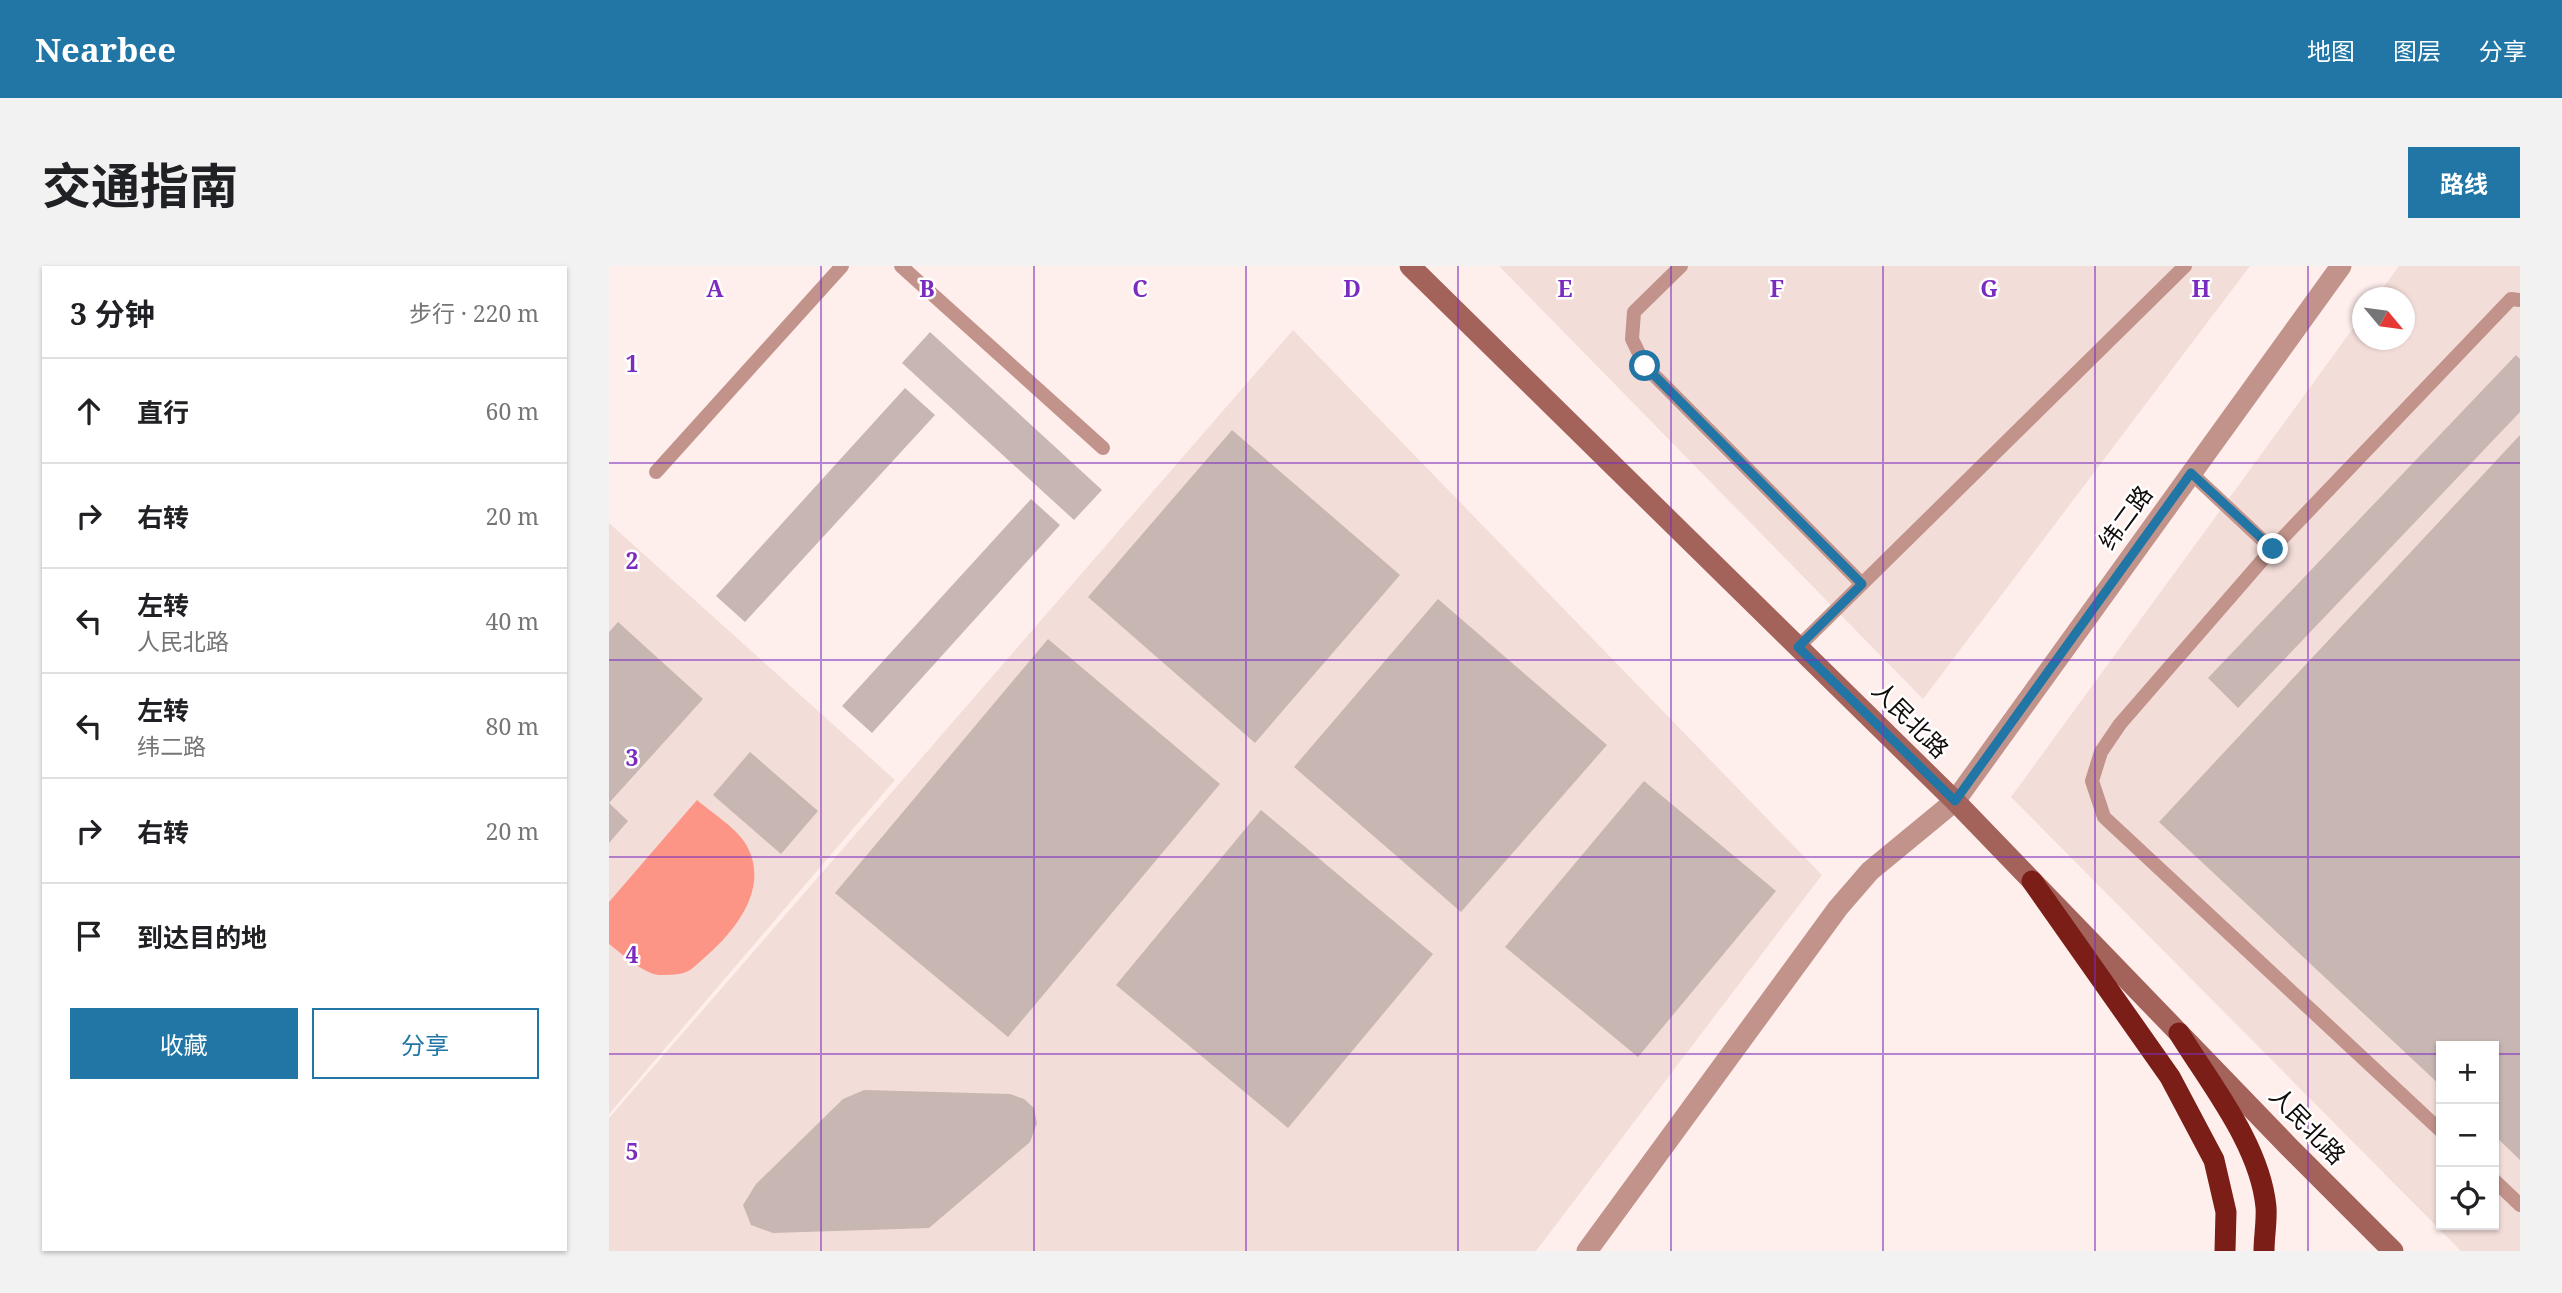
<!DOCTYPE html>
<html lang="zh">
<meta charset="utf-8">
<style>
:root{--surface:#fff;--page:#f2f2f2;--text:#202124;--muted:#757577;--line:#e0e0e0;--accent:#2176a6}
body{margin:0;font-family:"Noto Serif","Noto Sans SC",serif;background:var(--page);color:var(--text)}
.controls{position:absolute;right:21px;bottom:21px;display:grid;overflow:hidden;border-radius:0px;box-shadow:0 2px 5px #0004}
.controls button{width:63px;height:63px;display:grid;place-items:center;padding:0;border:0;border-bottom:2px solid var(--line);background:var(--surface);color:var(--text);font:35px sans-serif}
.compass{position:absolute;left:1743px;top:21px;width:63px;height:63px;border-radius:50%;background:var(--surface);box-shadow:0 2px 5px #0004;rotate:119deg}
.stop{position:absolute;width:21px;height:21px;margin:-16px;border:5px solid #2176a6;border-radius:50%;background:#fff}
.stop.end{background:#2176a6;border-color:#fff;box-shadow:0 2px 7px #0008}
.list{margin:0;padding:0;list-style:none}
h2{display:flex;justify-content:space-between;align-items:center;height:91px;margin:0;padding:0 28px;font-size:30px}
h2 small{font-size:23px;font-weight:400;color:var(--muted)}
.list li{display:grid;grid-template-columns:46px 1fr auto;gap:21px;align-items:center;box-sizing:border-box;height:105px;padding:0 28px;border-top:2px solid var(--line)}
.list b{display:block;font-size:26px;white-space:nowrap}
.list p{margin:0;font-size:23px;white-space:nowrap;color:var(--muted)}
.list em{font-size:23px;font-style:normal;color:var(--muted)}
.actions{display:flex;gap:14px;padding:21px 28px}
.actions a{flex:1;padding:16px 0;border:2px solid var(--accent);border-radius:0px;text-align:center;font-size:24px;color:var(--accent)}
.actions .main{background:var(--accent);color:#fff}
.icon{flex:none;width:38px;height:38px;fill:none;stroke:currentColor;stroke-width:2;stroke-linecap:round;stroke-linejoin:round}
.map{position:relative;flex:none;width:1911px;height:985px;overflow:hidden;border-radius:0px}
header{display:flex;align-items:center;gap:42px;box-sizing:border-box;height:98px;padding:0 35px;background:var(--accent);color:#fff}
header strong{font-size:33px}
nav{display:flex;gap:38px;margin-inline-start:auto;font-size:24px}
.intro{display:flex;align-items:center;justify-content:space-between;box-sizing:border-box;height:168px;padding:0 42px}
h1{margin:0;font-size:49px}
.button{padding:18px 32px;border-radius:0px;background:var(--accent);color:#fff;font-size:24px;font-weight:700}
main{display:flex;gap:42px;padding:0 42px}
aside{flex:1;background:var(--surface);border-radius:0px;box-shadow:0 2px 5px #0004}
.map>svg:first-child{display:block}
.built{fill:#f3ddd9;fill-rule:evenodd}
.water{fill:#fc9586}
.building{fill:#c8b6b2}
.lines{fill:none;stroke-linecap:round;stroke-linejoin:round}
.lane{stroke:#c1938b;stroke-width:14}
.street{stroke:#c1938b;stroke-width:21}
.secondary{stroke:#a4635a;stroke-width:21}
.highway{stroke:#7a1e17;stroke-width:21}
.route{stroke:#2176a6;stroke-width:9}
.grid{fill:none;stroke:#7b2cbf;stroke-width:2;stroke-opacity:0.55}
.labels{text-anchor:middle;stroke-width:5;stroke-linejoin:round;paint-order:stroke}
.street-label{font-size:24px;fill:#110b0a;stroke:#fff}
.grid-label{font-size:23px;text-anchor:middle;font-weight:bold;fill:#7b2cbf;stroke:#fff;stroke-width:5;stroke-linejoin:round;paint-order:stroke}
</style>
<header>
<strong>Nearbee</strong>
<nav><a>地图</a><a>图层</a><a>分享</a></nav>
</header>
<div class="intro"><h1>交通指南</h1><a class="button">路线</a></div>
<main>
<aside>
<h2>3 分钟<small>步行 · 220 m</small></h2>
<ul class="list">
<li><svg class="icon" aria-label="ahead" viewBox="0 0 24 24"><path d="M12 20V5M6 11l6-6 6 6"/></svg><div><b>直行</b></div><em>60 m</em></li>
<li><svg class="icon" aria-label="right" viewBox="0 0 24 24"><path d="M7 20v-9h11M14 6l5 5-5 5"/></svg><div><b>右转</b></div><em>20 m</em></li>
<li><svg class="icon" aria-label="left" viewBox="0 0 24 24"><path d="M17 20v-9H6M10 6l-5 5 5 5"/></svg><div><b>左转</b><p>人民北路</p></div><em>40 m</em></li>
<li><svg class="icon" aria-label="left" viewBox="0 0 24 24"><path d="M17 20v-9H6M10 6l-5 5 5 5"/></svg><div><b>左转</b><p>纬二路</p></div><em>80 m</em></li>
<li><svg class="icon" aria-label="right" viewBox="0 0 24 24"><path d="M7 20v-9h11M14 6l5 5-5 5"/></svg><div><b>右转</b></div><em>20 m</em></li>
<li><svg class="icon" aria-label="arrive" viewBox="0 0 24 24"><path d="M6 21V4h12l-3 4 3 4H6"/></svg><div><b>到达目的地</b></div></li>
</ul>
<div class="actions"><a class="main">收藏</a><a>分享</a></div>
</aside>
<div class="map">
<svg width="1911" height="985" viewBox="0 0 1911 985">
<rect width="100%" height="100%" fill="#ffefec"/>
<!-- built -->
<g class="built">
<path d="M 890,0 L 1641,0 L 1314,433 Z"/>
<path d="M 1790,0 L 1911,0 L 1911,985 L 1852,985 L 1402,531 L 1753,50 L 1754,74 L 1796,74 L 1796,32 L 1767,31 ZM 1832,780 L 1885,780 L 1885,959 L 1832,959 Z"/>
<path d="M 684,64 L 1213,609 L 927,985 L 0,985 L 0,852 Z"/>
<path d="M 0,257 L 286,514 L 0,848 Z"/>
</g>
<!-- water -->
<path class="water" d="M 88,534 C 104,548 130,563 139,582 C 160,624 125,667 94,693 C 89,697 83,704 77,706 C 71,709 57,709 50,709 C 35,708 12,687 0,678 L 0,636 Z"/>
<!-- building -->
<g class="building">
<path d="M 321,66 L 493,224 L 465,254 L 293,97 Z"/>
<path d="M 1907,89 L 1911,93 L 1911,146 L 1629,442 L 1599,412 Z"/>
<path d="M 296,122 L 326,149 L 136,356 L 107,330 Z"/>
<path d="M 623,164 L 791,309 L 646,477 L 479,331 Z"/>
<path d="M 1911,169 L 1911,894 L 1885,869 L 1885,780 L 1832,780 L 1832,820 L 1550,556 Z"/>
<path d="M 422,233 L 451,259 L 263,467 L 233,440 Z"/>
<path d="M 829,333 L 998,479 L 852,646 L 685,501 Z"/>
<path d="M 9,356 L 94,433 L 0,537 L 19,555 L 0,577 L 0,366 Z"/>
<path d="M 439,373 L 611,518 L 399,771 L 226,627 Z"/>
<path d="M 141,486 L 209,545 L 172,588 L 104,529 Z"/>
<path d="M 1035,515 L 1167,625 L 1029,791 L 896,681 Z"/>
<path d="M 652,544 L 824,688 L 679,862 L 507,719 Z"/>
<path d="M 255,824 L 401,828 L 415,833 L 425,842 L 428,857 L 421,876 L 320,962 L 164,967 L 142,959 L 134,939 L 147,918 L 234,833 Z"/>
</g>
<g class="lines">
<!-- lane -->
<g class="lane">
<path d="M 292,0 L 494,182"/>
<path d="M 1072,0 L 1025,46 L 1023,73 L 1036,100 L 1253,318"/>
<path d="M 47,206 L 233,0"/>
<path d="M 1582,207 L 1663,283"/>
<path d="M 1189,381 L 1576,0"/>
<path d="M 1832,865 L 1495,551 L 1483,515 L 1492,486 L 1511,458 L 1663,283 L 1902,33 L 1911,34"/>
<path d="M 1885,914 L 1911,939"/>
</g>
<!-- street -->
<path class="street" d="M 978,985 L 1229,642 L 1261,605 L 1346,535 L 1732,0"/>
<!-- secondary -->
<path class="secondary" d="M 801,0 L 1346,535 L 1680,881 L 1784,985"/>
<!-- highway -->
<g class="highway">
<path d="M 1423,615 L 1561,811 L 1605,894 L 1617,946 L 1616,985"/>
<path d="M 1570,767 C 1602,819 1651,879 1657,941 C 1658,955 1655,971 1655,985"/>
</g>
</g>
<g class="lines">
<!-- route -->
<path class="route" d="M 1036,100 L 1253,318 L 1189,381 L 1346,535 L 1582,207 L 1664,283"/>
</g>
<!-- grid -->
<path class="grid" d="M 212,0 L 212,985M 425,0 L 425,985M 637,0 L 637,985M 849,0 L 849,985M 1062,0 L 1062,985M 1274,0 L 1274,985M 1486,0 L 1486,985M 1699,0 L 1699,985M 0,197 L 1911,197M 0,394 L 1911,394M 0,591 L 1911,591M 0,788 L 1832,788M 1885,788 L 1911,788"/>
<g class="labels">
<!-- street labels -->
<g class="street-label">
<text transform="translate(1517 252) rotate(-54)" y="8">纬二路</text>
<text transform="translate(1301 454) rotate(45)" y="8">人民北路</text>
<text transform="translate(1698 860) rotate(46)" y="8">人民北路</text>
</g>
</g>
<g class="grid-label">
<text x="106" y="31">A</text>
<text x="318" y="31">B</text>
<text x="531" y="31">C</text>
<text x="743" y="31">D</text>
<text x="956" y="31">E</text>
<text x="1168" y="31">F</text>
<text x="1380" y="31">G</text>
<text x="1592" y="31">H</text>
<text x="23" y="106">1</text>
<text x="23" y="303">2</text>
<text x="23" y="500">3</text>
<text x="23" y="697">4</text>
<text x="23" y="894">5</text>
</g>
</svg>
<div class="controls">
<button>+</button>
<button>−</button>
<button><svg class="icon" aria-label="locate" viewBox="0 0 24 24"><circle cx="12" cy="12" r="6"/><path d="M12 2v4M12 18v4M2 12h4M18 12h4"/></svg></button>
</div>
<svg class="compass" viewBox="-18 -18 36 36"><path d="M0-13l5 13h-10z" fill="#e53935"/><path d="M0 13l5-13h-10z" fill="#757577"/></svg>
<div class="stop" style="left:1036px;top:100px"></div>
<div class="stop end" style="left:1664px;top:283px"></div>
</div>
</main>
